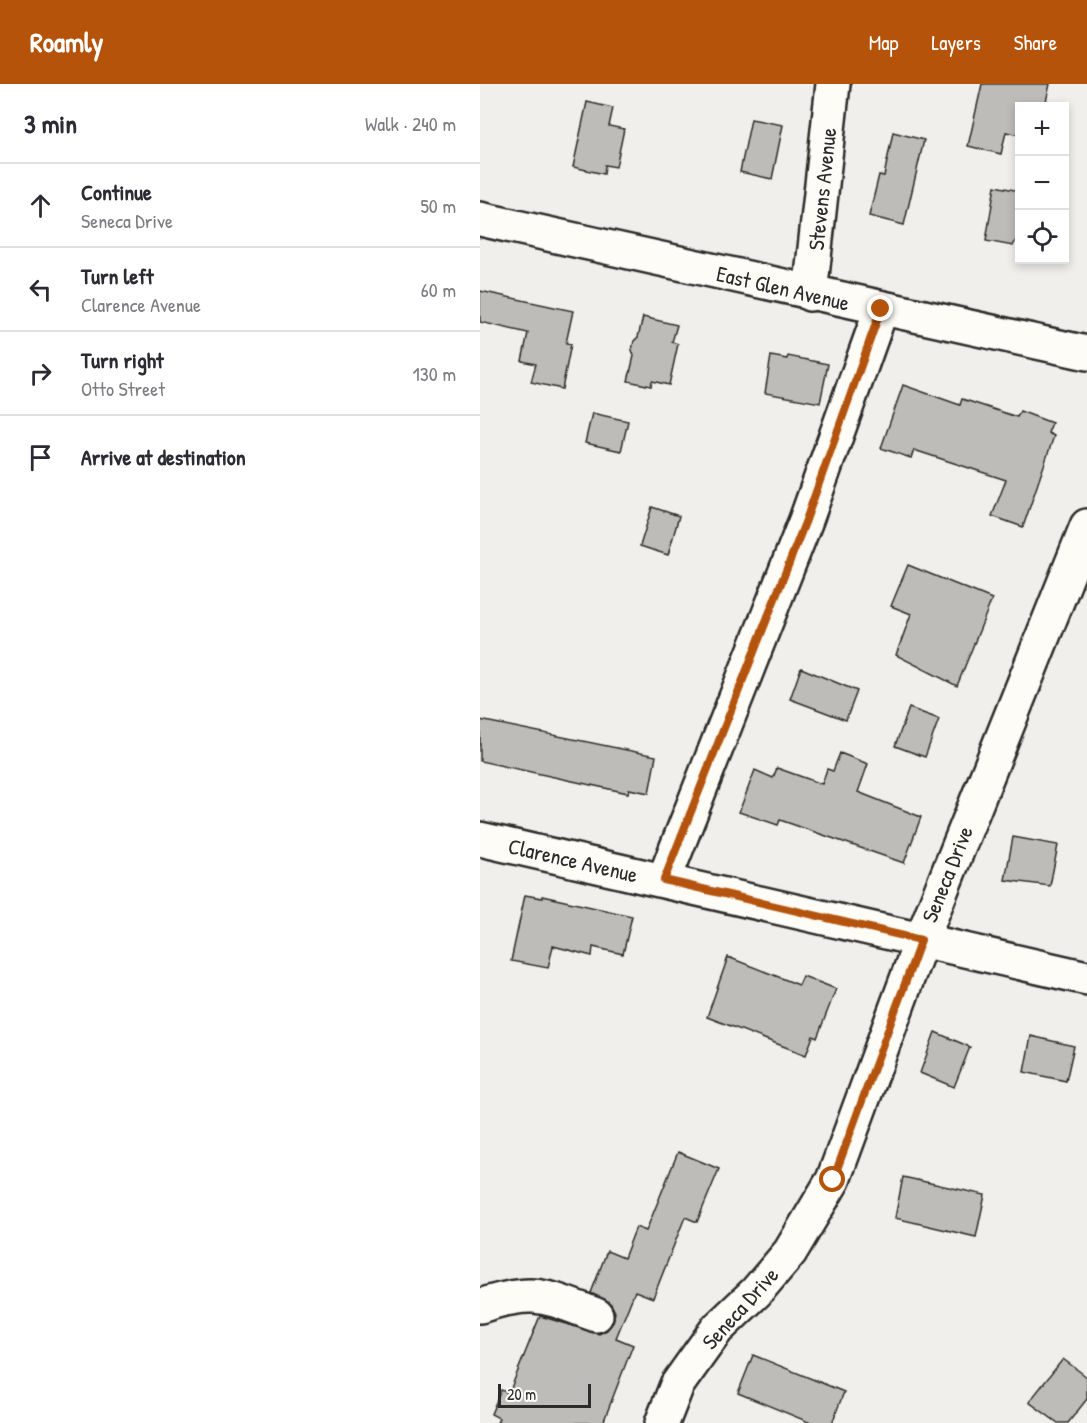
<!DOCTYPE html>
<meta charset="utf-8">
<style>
:root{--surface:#fff;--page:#f2f2f3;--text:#2b2b33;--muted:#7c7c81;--line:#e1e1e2;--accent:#b45309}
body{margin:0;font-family:"Patrick Hand",sans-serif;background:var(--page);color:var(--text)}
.controls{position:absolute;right:18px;top:18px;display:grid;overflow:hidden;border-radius:0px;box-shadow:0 3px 9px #0003}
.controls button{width:54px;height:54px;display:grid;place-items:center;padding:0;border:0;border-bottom:2px solid var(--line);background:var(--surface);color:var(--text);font:30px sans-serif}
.scale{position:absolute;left:18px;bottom:15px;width:93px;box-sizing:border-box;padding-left:6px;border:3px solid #2b2b2b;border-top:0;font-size:16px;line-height:21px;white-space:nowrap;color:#2b2b2b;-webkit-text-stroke:4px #fdfcf7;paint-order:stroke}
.stop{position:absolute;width:18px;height:18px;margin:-14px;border:4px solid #b45309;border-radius:50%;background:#fff}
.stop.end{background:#b45309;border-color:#fff;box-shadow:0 2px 6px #0008}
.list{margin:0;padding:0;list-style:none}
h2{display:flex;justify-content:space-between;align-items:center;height:78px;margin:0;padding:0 24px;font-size:26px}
h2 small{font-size:20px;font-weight:400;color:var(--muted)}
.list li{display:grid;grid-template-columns:39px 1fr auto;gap:18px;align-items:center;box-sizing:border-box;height:84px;padding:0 24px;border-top:2px solid var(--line)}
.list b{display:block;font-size:22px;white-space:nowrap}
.list p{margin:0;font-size:20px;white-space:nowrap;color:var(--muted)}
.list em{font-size:20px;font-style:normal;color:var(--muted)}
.icon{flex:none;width:33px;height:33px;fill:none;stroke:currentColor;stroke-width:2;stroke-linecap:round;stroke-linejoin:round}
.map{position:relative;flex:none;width:607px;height:1339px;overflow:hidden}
header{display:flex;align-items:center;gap:36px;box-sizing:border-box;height:84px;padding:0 30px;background:var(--accent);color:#fff}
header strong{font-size:28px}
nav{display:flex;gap:33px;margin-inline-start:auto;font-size:21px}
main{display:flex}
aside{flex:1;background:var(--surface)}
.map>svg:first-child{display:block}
.building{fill:#bdbcb8;stroke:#2b2b2b;stroke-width:1.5}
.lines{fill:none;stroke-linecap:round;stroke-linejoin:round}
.minor-casing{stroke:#2b2b2b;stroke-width:38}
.minor{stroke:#fdfcf7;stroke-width:33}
.route{stroke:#b45309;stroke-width:8}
.labels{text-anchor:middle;stroke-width:5;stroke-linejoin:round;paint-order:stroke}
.street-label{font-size:22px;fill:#2b2b2b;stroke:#fdfcf7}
</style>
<header>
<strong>Roamly</strong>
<nav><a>Map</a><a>Layers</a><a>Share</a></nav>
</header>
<main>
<aside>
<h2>3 min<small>Walk · 240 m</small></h2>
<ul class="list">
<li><svg class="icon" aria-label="ahead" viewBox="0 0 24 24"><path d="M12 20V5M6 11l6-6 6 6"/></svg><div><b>Continue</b><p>Seneca Drive</p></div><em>50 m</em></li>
<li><svg class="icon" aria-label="left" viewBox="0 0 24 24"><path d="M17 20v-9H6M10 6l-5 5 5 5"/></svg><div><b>Turn left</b><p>Clarence Avenue</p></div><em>60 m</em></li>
<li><svg class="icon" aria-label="right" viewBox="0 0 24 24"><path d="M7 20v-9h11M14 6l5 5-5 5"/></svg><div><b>Turn right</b><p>Otto Street</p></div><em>130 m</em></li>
<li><svg class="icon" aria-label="arrive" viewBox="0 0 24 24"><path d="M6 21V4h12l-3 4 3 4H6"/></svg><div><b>Arrive at destination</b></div></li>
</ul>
</aside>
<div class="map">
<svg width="607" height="1339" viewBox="0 0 607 1339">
<rect width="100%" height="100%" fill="#f0efeb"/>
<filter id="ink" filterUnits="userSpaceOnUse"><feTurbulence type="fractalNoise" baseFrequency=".0167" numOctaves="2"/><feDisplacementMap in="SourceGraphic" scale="12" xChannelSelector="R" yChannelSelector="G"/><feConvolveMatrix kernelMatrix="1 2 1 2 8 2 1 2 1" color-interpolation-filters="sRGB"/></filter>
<g filter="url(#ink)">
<!-- building -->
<g class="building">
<path d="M 502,0 L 570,0 L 565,22 L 540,22 L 540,51 L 526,48 L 521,70 L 488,62 Z"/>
<path d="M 107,18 L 133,24 L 129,42 L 144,45 L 136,83 L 125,81 L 124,90 L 93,83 Z"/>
<path d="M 271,35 L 303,41 L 292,95 L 260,88 Z"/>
<path d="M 413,48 L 444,56 L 424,141 L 389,132 L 399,91 L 404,92 Z"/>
<path d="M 515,102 L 540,107 L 540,148 L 533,162 L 506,157 Z"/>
<path d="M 0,207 L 93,227 L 86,259 L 91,260 L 82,305 L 51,298 L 56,280 L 42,277 L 48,249 L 0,238 Z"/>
<path d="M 163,233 L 197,241 L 192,258 L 198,260 L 189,301 L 172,297 L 171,302 L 148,297 L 154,272 L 152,266 L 154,257 L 158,253 Z"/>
<path d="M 291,272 L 307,275 L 308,272 L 348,280 L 340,319 L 285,309 Z"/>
<path d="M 423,301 L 480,321 L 482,315 L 537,333 L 540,327 L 572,339 L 568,349 L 574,352 L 543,443 L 512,432 L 526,396 L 434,366 L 431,374 L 401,364 Z"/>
<path d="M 112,329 L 148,337 L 141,367 L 105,359 Z"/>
<path d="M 172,423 L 199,432 L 188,471 L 160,462 Z"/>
<path d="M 428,481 L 512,515 L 477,602 L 416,571 L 431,530 L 411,522 Z"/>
<path d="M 321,584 L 377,607 L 366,636 L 310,615 Z"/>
<path d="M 429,624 L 459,635 L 445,673 L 415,662 Z"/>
<path d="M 0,636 L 176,672 L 169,709 L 149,705 L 148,709 L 0,677 Z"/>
<path d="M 360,669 L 388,680 L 378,708 L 441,733 L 424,779 L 300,736 L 298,741 L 259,728 L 275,686 L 293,694 L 297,684 L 342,700 L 347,685 L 353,687 Z"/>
<path d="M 533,753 L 578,761 L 570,802 L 525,796 Z"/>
<path d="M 45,811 L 62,814 L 62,812 L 152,832 L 143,870 L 113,863 L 112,872 L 73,862 L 68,884 L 31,877 Z"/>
<path d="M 248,873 L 319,901 L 323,892 L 356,905 L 337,954 L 333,952 L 326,971 L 227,933 Z"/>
<path d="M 455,948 L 490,963 L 474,1003 L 440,989 Z"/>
<path d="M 551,952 L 594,962 L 586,997 L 544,988 Z"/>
<path d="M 198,1068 L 239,1085 L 217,1138 L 205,1133 L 173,1214 L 155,1207 L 136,1254 L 153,1261 L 123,1339 L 17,1339 L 19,1334 L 11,1330 L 21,1306 L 29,1309 L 60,1232 L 119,1250 L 127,1246 L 133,1238 L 135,1228 L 131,1220 L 111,1209 L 127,1167 L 144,1174 L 156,1143 L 166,1147 Z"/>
<path d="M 423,1093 L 505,1111 L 496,1153 L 415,1134 Z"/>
<path d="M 273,1271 L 364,1308 L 352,1339 L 331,1339 L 258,1309 Z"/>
<path d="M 583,1275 L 607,1293 L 607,1315 L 588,1339 L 578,1339 L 549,1318 Z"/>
</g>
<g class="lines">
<defs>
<g id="minor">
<path d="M 0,135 L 607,269"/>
<path d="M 330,210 L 353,0"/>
<path d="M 0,755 L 607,894"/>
<path d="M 184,796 L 326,436 L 401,226"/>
<path d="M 0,1222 C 55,1204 64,1212 116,1231"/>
<path d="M 182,1339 L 197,1301 L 237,1245 L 276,1208 L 310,1168 L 353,1096 L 441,857 L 607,442"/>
</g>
</defs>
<!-- minor casing -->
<use href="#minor" class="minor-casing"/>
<!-- minor -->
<use href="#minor" class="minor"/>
</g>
</g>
<g class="lines" filter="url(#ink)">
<!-- route -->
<path class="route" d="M 353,1096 L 441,856 L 184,796 L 326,436 L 401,225"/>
</g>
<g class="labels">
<!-- street labels -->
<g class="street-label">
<text transform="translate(342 105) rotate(-84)" y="8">Stevens Avenue</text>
<text transform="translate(303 204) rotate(13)" y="8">East Glen Avenue</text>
<text transform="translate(93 776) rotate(13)" y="8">Clarence Avenue</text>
<text transform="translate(467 790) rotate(-68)" y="8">Seneca Drive</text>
<text transform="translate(260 1224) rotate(-48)" y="8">Seneca Drive</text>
</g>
</g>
</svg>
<div class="controls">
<button>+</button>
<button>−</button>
<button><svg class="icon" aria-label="locate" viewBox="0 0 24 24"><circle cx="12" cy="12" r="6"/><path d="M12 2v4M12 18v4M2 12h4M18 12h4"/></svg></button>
</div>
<div class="scale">20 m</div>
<div class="stop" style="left:353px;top:1096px"></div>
<div class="stop end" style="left:401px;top:225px"></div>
</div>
</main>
